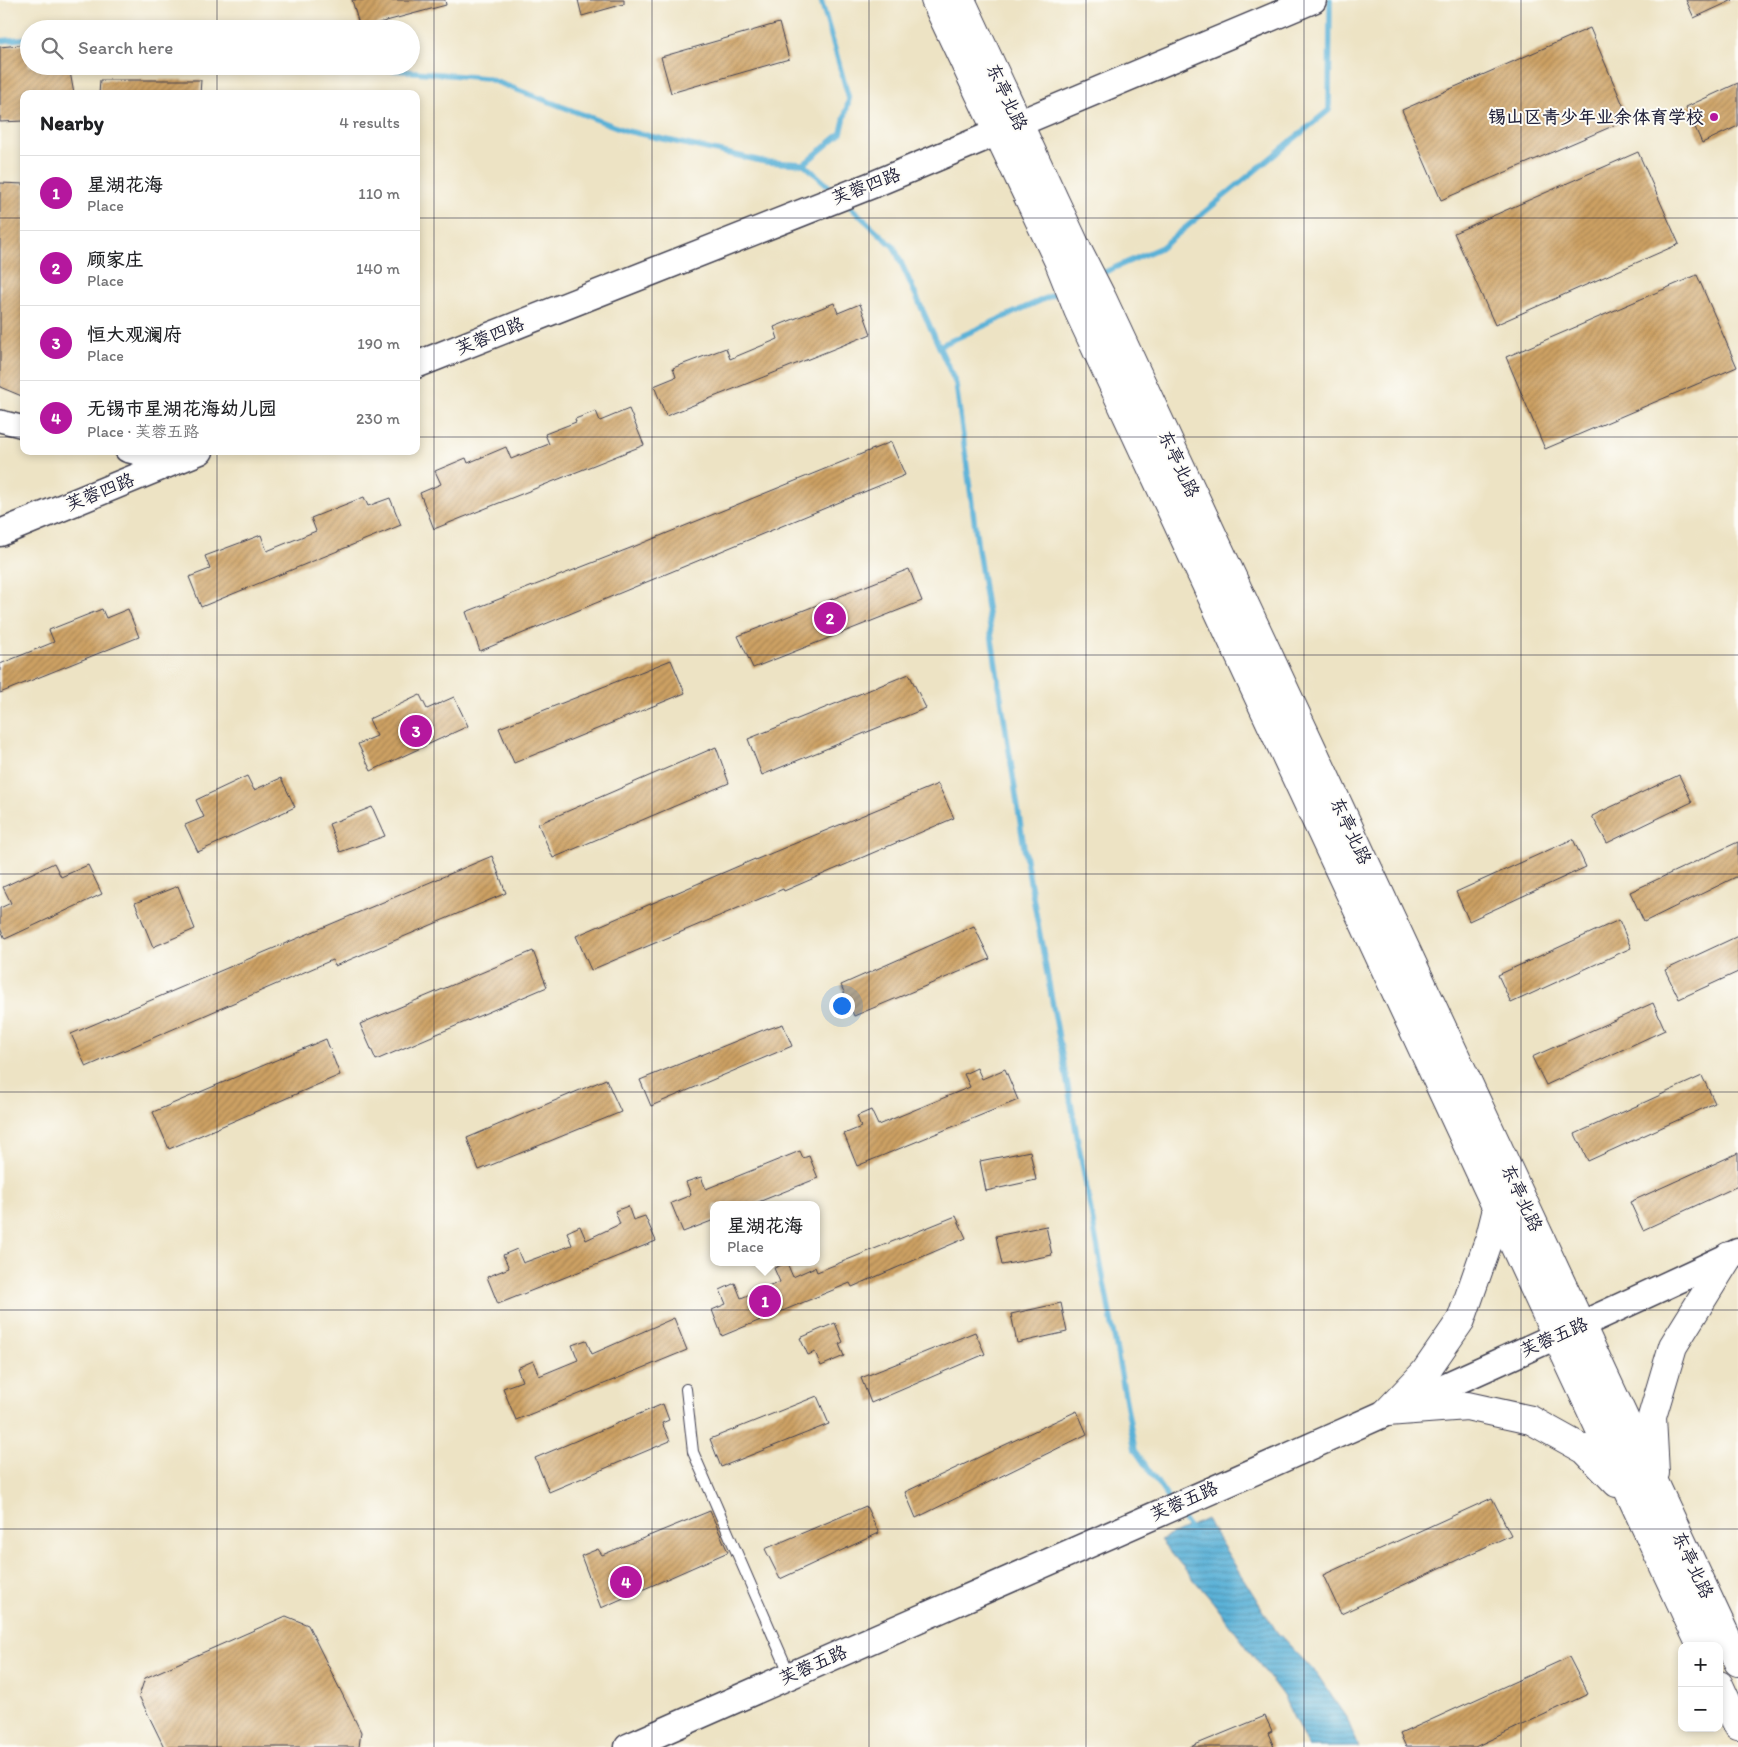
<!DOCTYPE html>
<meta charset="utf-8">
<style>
:root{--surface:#fff;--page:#f6f6f6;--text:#202124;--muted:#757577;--line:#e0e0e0;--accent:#b5179e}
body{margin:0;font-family:Itim,"LXGW WenKai TC",sans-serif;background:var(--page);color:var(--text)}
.controls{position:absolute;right:15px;bottom:15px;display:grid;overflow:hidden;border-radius:10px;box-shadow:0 2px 8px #0003}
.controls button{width:45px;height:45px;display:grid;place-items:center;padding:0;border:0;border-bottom:1px solid var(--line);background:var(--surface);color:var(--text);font:25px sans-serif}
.you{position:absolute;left:841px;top:1005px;width:18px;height:18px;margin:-12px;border:4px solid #fff;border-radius:50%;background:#1a73e8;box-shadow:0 0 0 8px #1a73e833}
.badge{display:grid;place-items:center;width:32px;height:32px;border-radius:50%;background:var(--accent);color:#fff;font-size:16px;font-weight:700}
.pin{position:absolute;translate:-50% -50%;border:2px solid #fff;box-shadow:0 1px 5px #0006}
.popup{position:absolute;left:710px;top:1201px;width:110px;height:65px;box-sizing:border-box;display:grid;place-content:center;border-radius:10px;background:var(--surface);filter:drop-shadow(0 1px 4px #0005);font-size:16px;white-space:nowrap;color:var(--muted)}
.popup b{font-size:19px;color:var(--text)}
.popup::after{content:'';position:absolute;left:50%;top:100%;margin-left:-10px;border:10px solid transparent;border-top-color:var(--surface)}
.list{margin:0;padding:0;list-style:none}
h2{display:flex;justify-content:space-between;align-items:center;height:65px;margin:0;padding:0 20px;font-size:21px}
h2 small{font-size:16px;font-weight:400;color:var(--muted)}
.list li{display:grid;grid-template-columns:32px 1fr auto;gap:15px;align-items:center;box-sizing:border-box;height:75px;padding:0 20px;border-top:1px solid var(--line)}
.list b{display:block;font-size:19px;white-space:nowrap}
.list p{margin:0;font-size:16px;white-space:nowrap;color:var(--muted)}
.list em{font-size:16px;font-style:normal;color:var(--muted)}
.icon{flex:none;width:28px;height:28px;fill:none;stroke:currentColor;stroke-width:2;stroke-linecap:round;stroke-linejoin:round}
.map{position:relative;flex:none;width:1738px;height:1747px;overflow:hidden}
.search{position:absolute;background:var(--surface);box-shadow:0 2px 8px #0003;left:20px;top:20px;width:400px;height:55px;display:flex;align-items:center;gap:12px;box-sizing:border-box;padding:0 18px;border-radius:28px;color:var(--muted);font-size:19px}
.panel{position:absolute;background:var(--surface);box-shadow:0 2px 8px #0003;left:20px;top:90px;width:400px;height:365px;border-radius:10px}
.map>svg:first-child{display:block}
.water{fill:url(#water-rules);stroke:#3e6a89}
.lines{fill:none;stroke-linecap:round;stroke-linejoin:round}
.stream{stroke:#5ab1d7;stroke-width:5.5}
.building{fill:url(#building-hatch)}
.service-casing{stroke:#403f50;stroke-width:12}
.minor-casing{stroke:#403f50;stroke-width:24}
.tertiary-casing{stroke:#403f50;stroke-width:29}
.secondary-casing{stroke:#403f50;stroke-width:30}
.service{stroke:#fff;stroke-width:10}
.minor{stroke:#fff;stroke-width:21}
.tertiary{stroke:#fff;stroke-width:26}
.secondary{stroke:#fff;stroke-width:28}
.grid{fill:none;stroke:#22223b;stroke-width:1;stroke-opacity:0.55}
.poi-dot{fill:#b5179e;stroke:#fdfcf7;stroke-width:2}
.labels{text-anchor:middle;stroke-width:4;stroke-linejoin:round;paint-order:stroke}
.street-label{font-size:18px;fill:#22223b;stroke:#fdfcf7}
.poi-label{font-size:18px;font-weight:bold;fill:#22223b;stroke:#fdfcf7;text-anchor:end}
</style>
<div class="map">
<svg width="1738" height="1747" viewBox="0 0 1738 1747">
<defs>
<pattern id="water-rules" width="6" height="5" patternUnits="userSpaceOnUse" patternTransform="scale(1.25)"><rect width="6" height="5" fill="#5ab1d7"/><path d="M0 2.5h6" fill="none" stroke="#4a90b0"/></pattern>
<pattern id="building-hatch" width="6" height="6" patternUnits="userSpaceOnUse" patternTransform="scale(1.25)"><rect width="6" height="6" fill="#cda163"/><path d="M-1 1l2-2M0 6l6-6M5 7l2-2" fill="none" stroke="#a68353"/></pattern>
</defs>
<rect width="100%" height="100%" fill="#fdfcf7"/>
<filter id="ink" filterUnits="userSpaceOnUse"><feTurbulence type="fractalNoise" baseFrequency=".02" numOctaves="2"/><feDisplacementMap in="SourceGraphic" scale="10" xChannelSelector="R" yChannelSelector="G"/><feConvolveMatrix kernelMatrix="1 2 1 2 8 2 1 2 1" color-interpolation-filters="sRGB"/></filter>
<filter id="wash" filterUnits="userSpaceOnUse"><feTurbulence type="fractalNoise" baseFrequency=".0096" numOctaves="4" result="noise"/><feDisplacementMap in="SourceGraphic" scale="20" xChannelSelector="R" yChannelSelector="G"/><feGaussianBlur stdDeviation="1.12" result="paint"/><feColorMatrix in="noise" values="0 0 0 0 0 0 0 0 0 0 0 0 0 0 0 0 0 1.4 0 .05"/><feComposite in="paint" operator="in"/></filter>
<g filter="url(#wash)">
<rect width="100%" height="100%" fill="#ede3c4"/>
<!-- water -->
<path class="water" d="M 1206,1519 L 1277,1632 L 1317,1674 L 1347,1719 L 1359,1747 L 1308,1747 L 1283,1696 L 1213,1602 L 1160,1540 Z"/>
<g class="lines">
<!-- stream -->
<g class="stream">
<path d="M 821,0 L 849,99 L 841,133 L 804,164 L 834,191"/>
<path d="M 0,41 L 29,38"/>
<path d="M 345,66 L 486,78 L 627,131 L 766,162 L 804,164"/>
<path d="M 846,203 L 894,247 L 956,384 L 978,549 L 1025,854 L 1135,1450 L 1170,1501"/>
<path d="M 1098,275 L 1162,247 L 1329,110 L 1330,0"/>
<path d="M 939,346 L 1062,291"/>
<path d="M 1178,1512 L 1193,1534"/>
</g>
</g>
<g id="blocks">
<!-- building -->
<g class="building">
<path d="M 352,0 L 445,0 L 446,5 L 360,28 Z"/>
<path d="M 578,0 L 624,0 L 624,4 L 582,16 Z"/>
<path d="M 1686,0 L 1733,0 L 1694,18 Z"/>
<path d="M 779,23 L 789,59 L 671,93 L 661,57 Z"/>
<path d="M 1590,28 L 1629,119 L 1441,200 L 1402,110 Z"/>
<path d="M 29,44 L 29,66 L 69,66 L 74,94 L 24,94 L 24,121 L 0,122 L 0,47 Z"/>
<path d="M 100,80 L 201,80 L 200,94 L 99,94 Z"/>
<path d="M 1738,83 L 1738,126 L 1702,143 L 1686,107 Z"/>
<path d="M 1638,152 L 1679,244 L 1495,325 L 1454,233 Z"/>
<path d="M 0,183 L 24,184 L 24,397 L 0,387 Z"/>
<path d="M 1697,275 L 1737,367 L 1545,449 L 1506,357 Z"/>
<path d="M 834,303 L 838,313 L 860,304 L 871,334 L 666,416 L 654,386 L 676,377 L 673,368 L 726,348 L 730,359 L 778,339 L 774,327 Z"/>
<path d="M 629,409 L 644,445 L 434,529 L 420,493 L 441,484 L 435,471 L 466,458 L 468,463 L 506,447 L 511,459 L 549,444 L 545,434 L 576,422 L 575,419 L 596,411 L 600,421 Z"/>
<path d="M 891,442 L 905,475 L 480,651 L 466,612 L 633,547 Z"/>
<path d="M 364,497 L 368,506 L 390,498 L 401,525 L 201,607 L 189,577 L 210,569 L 205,556 L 261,535 L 267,551 L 316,531 L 311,518 Z"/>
<path d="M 909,569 L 922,601 L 753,668 L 738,636 Z"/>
<path d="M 102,609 L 106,618 L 128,609 L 139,637 L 0,693 L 0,664 L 54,642 L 49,630 Z"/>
<path d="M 671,660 L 685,693 L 514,763 L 499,728 Z"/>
<path d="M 909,674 L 926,708 L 762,775 L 748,739 Z"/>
<path d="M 420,695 L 427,709 L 454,697 L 468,726 L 371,771 L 358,744 L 377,736 L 369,719 Z"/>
<path d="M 716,747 L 729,783 L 553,858 L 538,824 Z"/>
<path d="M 1679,775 L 1692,802 L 1607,843 L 1592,816 Z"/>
<path d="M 247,776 L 254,790 L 281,778 L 295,807 L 198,852 L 185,825 L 204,817 L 196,800 Z"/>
<path d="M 938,784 L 954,818 L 784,891 L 783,889 L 591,970 L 576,936 L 755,859 L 755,860 Z"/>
<path d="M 372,807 L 385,836 L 340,852 L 329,824 Z"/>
<path d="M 1573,839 L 1586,867 L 1469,921 L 1456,892 Z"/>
<path d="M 1738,842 L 1738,876 L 1644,922 L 1630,892 Z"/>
<path d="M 492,856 L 506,893 L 335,966 L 332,960 L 86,1067 L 71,1034 Z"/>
<path d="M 54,863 L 61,877 L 88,865 L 102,894 L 5,939 L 0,928 L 0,908 L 11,903 L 3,887 Z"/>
<path d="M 178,886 L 195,929 L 153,947 L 135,903 Z"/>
<path d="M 1619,920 L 1631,948 L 1511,1003 L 1498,975 Z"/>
<path d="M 974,926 L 990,959 L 854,1016 L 841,985 Z"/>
<path d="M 1738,936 L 1738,972 L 1679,999 L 1665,970 Z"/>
<path d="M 533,951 L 547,987 L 376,1060 L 360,1024 Z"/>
<path d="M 1653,1003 L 1665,1030 L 1546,1085 L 1532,1057 Z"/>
<path d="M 783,1024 L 792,1046 L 651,1106 L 640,1080 L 768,1028 L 768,1029 Z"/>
<path d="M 326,1039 L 340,1075 L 169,1149 L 153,1112 Z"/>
<path d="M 977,1068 L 982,1079 L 1005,1069 L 1018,1100 L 857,1166 L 844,1134 L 861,1127 L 857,1116 L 871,1110 L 878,1125 L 970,1087 L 964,1074 Z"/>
<path d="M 1702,1076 L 1715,1103 L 1588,1161 L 1575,1134 Z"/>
<path d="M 606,1079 L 621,1112 L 479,1170 L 467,1138 Z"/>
<path d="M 800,1151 L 803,1158 L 809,1156 L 818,1178 L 751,1205 L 714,1205 L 714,1220 L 683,1232 L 671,1203 L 691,1195 L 686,1182 L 701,1177 L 706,1189 Z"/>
<path d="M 1030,1151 L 1036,1180 L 986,1191 L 980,1161 Z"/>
<path d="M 1738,1153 L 1738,1186 L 1643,1230 L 1630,1202 Z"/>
<path d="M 628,1206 L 633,1220 L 645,1216 L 656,1241 L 498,1304 L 487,1277 L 509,1268 L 503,1255 L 517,1249 L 523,1263 L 572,1245 L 567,1232 L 580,1226 L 586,1240 L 620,1224 L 615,1211 Z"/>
<path d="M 956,1216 L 966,1238 L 852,1287 L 850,1283 L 722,1336 L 712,1310 L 726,1304 L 720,1290 L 735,1283 L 741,1298 L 780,1282 L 774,1268 L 787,1263 L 793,1277 L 815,1267 L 817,1272 Z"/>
<path d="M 1046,1226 L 1052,1255 L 1002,1265 L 996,1236 Z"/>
<path d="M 1061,1303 L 1067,1332 L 1017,1343 L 1011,1314 Z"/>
<path d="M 674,1318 L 687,1350 L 516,1420 L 503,1388 L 522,1381 L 517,1368 L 533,1361 L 539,1376 L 578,1360 L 572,1345 L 586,1340 L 592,1354 Z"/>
<path d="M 835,1323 L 843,1342 L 839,1344 L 844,1356 L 821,1366 L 815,1352 L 808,1355 L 800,1338 Z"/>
<path d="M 975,1332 L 985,1354 L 871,1403 L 861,1378 Z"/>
<path d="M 817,1396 L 829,1424 L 721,1467 L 710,1439 Z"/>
<path d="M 663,1404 L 669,1420 L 662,1423 L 670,1441 L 549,1492 L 535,1458 Z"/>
<path d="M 1077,1411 L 1087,1434 L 916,1518 L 905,1492 Z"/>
<path d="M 1492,1498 L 1511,1535 L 1341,1614 L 1323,1575 Z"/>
<path d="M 866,1506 L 879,1533 L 780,1579 L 765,1549 Z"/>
<path d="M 710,1511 L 728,1552 L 601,1608 L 581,1556 L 598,1549 L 602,1555 Z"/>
<path d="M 286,1616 L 308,1625 L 361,1732 L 359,1747 L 164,1747 L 139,1696 L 145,1678 Z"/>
<path d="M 1569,1657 L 1588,1694 L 1475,1747 L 1406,1747 L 1400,1734 Z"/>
<path d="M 1265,1716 L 1272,1731 L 1268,1733 L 1274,1747 L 1190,1747 Z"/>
</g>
</g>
</g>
<g filter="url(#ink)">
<use href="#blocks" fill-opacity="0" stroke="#403f50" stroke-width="1"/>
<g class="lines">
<defs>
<path id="service" d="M 686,1389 L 693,1452 L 790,1675"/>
<g id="minor">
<path d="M 0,421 L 24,427"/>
<path d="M 126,451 L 173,463"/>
</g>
<g id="tertiary">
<path d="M 416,365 L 872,185 L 1313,0"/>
<path d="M 0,533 L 200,451"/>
<path d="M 628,1747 C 998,1583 1371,1424 1738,1252"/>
</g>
<g id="secondary">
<path d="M 935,0 L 1058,260 L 1078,310 L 1701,1646"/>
<path d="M 961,0 L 1078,251 L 1102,298 L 1738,1662"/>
<path d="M 1387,1412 L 1467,1406 L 1531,1420 L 1585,1450 L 1617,1483"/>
<path d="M 1387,1412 L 1425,1372 L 1461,1320 L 1490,1237 L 1497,1209"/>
<path d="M 1655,1473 L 1652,1417 L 1673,1346 L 1729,1256"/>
<path d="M 1719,1685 L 1738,1726"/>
</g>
</defs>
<!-- service casing -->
<use href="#service" class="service-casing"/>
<!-- minor casing -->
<use href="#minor" class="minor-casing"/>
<!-- tertiary casing -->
<use href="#tertiary" class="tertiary-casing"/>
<!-- secondary casing -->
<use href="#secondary" class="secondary-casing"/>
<!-- service -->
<use href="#service" class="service"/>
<!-- minor -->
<use href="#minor" class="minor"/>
<!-- tertiary -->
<use href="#tertiary" class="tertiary"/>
<!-- secondary -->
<use href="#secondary" class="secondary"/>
</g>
</g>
<!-- grid -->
<path class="grid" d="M 217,0 L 217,29M 434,0 L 434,1747M 652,0 L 652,1747M 869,0 L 869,1747M 1086,0 L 1086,1747M 1304,0 L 1304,1747M 1521,0 L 1521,1747M 217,66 L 217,94M 0,218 L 24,218M 416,218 L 1738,218M 0,437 L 24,437M 416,437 L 1738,437M 217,451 L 217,1747M 0,655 L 1738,655M 0,874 L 1738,874M 0,1092 L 1738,1092M 0,1310 L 1738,1310M 0,1529 L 1738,1529"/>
<!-- markers -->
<circle class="poi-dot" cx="1714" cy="117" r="5"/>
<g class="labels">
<!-- street labels -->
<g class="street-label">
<text transform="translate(1007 97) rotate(65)" y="6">东亭北路</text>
<text transform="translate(866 186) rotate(-21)" y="6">芙蓉四路</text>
<text transform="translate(490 336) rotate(-22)" y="6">芙蓉四路</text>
<text transform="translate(1179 464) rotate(65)" y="6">东亭北路</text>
<text transform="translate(100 492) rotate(-22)" y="6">芙蓉四路</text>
<text transform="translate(1351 831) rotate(65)" y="6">东亭北路</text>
<text transform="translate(1522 1198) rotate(65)" y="6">东亭北路</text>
<text transform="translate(1554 1337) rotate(-24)" y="6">芙蓉五路</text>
<text transform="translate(1184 1501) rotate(-24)" y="6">芙蓉五路</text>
<text transform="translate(1693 1565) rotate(65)" y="6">东亭北路</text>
<text transform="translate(813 1665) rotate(-24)" y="6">芙蓉五路</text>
</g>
<!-- poi labels -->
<g class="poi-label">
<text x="1704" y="123">锡山区青少年业余体育学校</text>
</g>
</g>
</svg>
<div class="controls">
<button>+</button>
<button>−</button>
</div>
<div class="you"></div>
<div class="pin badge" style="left:765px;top:1301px">1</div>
<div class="popup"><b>星湖花海</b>Place</div>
<div class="pin badge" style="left:830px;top:618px">2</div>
<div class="pin badge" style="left:416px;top:731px">3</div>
<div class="pin badge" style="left:626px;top:1582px">4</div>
<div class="search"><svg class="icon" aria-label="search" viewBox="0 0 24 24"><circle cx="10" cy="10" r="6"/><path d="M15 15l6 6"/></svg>Search here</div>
<section class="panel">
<h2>Nearby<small>4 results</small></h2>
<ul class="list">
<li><span class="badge">1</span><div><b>星湖花海</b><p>Place</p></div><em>110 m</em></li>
<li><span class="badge">2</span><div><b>顾家庄</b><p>Place</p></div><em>140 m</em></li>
<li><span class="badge">3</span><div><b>恒大观澜府</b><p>Place</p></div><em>190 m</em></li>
<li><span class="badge">4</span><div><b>无锡市星湖花海幼儿园</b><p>Place · 芙蓉五路</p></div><em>230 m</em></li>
</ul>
</section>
</div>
